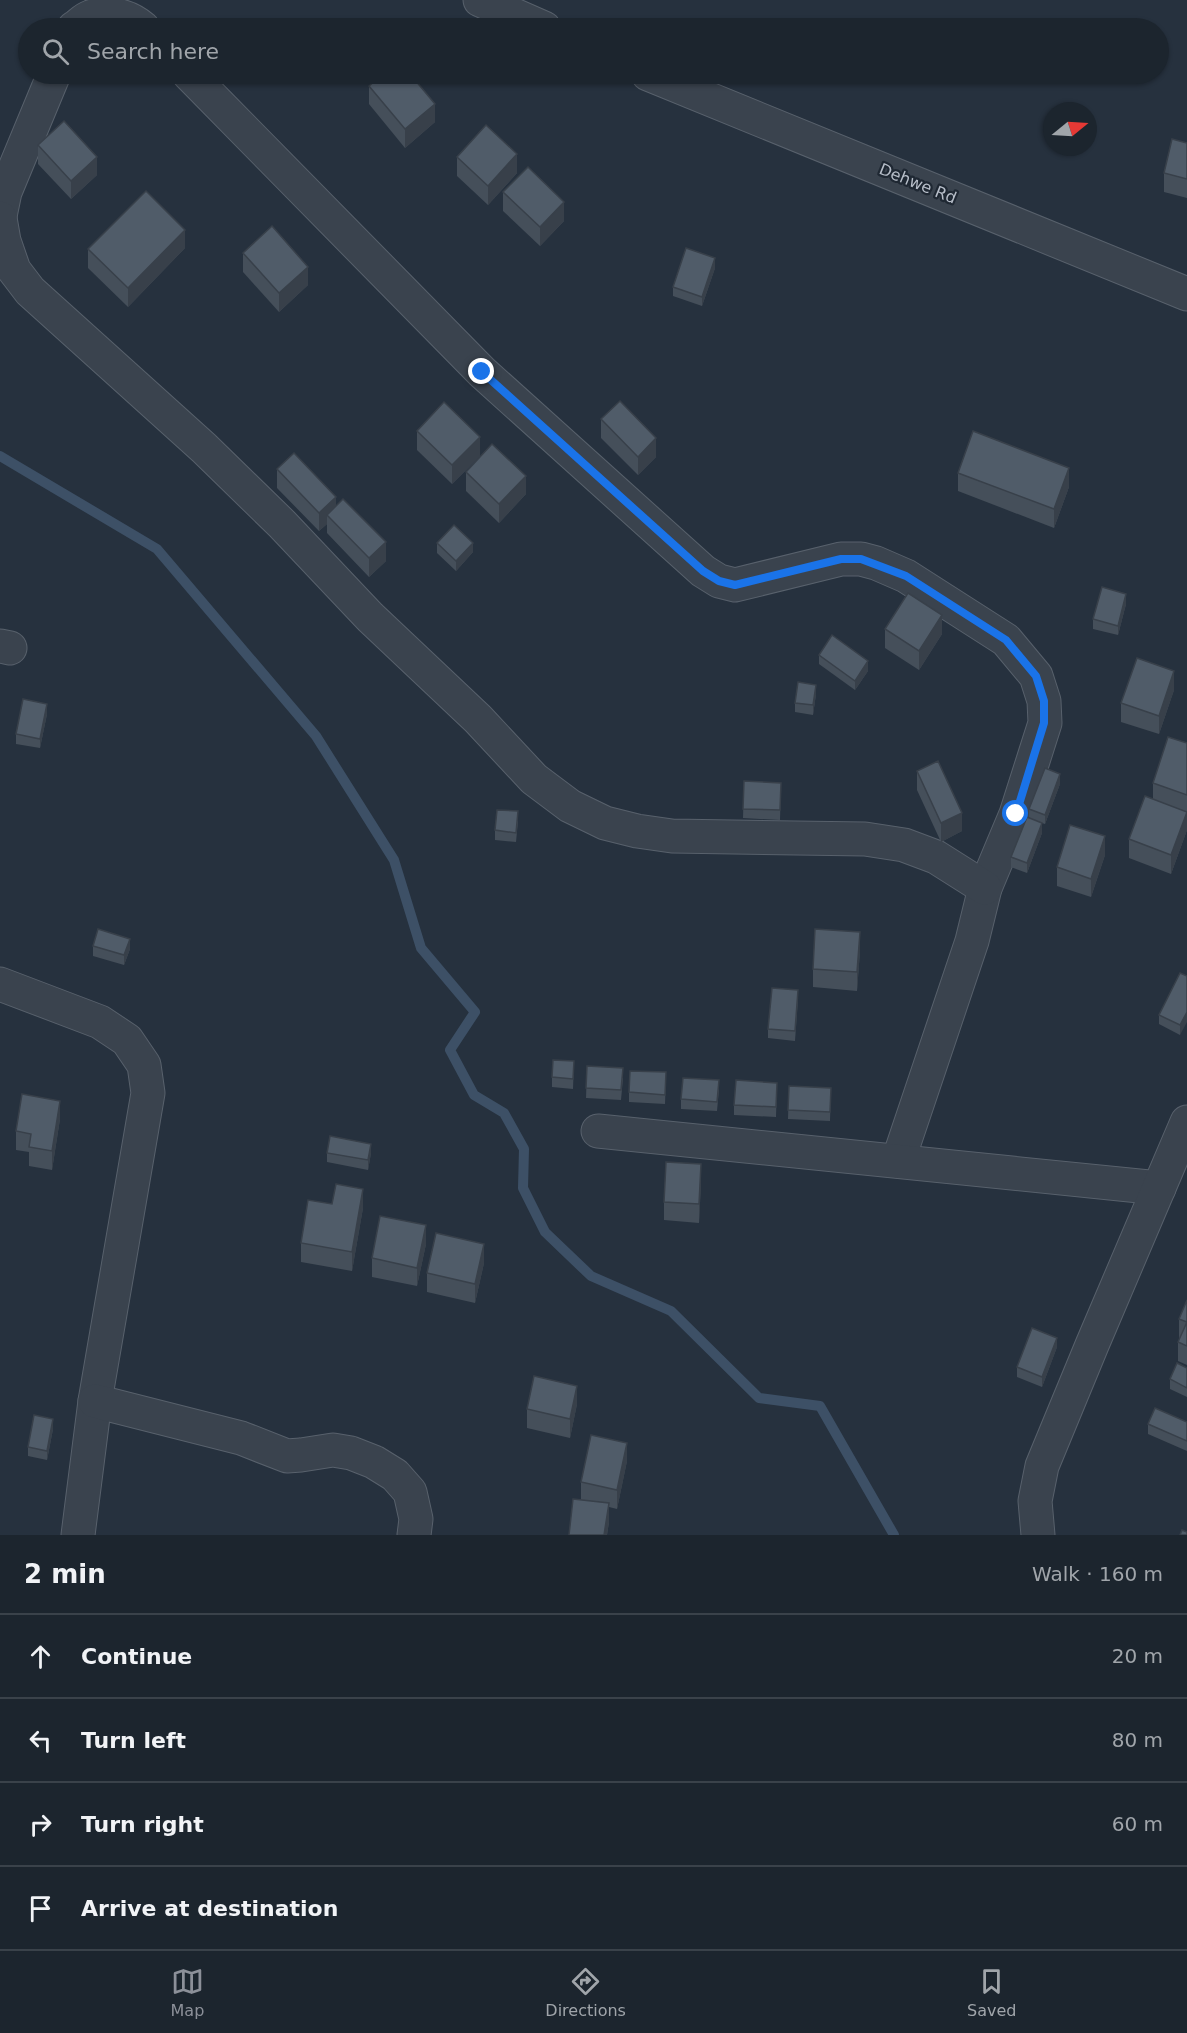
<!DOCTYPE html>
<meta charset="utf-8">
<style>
:root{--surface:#1c252e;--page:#29313a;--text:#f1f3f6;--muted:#a0a5aa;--line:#3a424a;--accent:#8c9099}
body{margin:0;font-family:"DejaVu Sans",sans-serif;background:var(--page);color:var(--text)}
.compass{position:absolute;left:1043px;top:102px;width:54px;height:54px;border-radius:50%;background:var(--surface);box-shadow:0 2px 4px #0004;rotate:72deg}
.stop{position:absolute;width:18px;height:18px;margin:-14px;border:4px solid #1a73e8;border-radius:50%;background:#fff}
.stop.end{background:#1a73e8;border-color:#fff;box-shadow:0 2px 6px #0008}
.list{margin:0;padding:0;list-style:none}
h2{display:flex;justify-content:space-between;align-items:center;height:78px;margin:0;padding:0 24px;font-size:26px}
h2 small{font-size:20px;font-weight:400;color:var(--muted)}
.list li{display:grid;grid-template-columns:39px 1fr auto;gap:18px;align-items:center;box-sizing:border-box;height:84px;padding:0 24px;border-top:2px solid var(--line)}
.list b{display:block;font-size:22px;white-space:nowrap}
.list em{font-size:20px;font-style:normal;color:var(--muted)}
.icon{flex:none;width:33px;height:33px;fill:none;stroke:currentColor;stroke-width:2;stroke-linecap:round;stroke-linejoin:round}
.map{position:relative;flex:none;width:1187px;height:1535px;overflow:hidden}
.search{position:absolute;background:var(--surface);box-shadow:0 2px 4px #0004;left:18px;right:18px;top:18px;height:66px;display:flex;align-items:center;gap:15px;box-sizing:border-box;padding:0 21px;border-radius:33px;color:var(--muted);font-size:22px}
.sheet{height:414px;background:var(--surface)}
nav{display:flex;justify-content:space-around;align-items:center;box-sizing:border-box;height:84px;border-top:2px solid var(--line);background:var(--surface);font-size:16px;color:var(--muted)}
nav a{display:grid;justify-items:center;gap:3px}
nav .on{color:var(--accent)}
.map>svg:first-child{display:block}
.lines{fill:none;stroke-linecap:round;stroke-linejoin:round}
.stream{stroke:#3d5066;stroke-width:10}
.minor-casing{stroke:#58616c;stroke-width:35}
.minor{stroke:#3a434e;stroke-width:33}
.wall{fill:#454f5a}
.shaded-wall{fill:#38404a}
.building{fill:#505c69;stroke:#38404a;stroke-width:1.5}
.route{stroke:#1a73e8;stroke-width:8}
.labels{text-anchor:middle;stroke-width:4.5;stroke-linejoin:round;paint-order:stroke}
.street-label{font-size:16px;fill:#b7bec9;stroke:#1f2833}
</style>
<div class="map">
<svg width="1187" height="1535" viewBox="0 0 1187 1535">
<rect width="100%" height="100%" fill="#26313e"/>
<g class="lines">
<!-- stream -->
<path class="stream" d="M 0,456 L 157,549 L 316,736 L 394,860 L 421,948 L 475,1012 L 450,1050 L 474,1095 L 504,1113 L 524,1149 L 523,1188 L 545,1232 L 591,1276 L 671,1311 L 759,1398 L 820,1406 L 894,1535"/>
<defs>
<g id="minor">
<path d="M 480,0 L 544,28"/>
<path d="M 74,28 C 79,25 84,19 90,17 C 108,10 129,16 143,28"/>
<path d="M 189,74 L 482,372 L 703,571 L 719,581 L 735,585 L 841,559 L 861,559 L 876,563 L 906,576 L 1006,640 L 1036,676 L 1044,701 L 1045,723 L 1016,814 L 985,888 L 972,941 L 898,1161"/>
<path d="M 648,74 L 1187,294"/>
<path d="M 0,216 L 5,192 L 54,74"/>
<path d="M 0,218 L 4,241 L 14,270 L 30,291 L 204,448 L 282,524 L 370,617 L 478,719 L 534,779 L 570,806 L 605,823 L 637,831 L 672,836 L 865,839 L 904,845 L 936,857 L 985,888"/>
<path d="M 0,646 L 10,648"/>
<path d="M 0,984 L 100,1022 L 127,1040 L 144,1065 L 148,1093 L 95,1401 L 78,1535"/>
<path d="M 598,1131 L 1159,1188"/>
<path d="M 95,1401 L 241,1438 L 287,1456 L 301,1455 L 333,1450 L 351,1453 L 374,1462 L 395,1475 L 410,1492 L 416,1519 L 414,1535"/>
<path d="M 1038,1535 L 1035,1501 L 1042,1466 L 1092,1345 L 1187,1122"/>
</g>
</defs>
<!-- minor casing -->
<use href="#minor" class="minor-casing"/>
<!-- minor -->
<use href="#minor" class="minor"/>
</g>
<!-- wall -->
<g class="wall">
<path d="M 369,86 L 435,122 L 405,148 L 369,104 Z"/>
<path d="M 1187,143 L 1187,198 L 1164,192 L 1164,173 Z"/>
<path d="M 38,145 L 97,175 L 71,199 L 38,164 Z"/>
<path d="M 457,157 L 517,173 L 488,205 L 457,176 Z"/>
<path d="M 503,192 L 564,221 L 540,246 L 503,211 Z"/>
<path d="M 185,248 L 128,307 L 88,268 L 88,249 Z"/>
<path d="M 243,253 L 308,285 L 279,312 L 243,272 Z"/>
<path d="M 715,268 L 702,306 L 673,296 L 673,287 Z"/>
<path d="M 601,419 L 656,457 L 638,475 L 601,438 Z"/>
<path d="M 417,431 L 480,456 L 452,484 L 417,450 Z"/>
<path d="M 277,469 L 336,506 L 386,561 L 369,577 L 327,533 L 327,524 L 319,531 L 277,488 Z"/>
<path d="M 466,472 L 526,494 L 499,523 L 466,491 Z"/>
<path d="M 958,473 L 1069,487 L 1054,528 L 958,491 Z"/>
<path d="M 437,543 L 473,552 L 456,571 L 437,553 Z"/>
<path d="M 1126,604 L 1118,635 L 1093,629 L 1093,619 Z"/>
<path d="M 885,629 L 942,634 L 919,670 L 885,648 Z"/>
<path d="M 819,655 L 868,671 L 855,690 L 819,664 Z"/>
<path d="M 1174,690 L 1159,734 L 1121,722 L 1121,703 Z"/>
<path d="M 816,694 L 813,715 L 795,712 L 795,703 Z"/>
<path d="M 47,714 L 40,748 L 16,744 L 16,734 Z"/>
<path d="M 1187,743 L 1187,830 L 1171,874 L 1129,858 L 1129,839 L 1153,799 L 1153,783 Z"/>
<path d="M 917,771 L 962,831 L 941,842 L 917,790 Z"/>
<path d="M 744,781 L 781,783 L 780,820 L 743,818 Z"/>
<path d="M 1060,784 L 1045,824 L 1042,823 L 1042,833 L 1027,873 L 1011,867 L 1011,857 L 1029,817 L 1029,809 Z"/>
<path d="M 518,821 L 516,842 L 495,840 L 495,830 Z"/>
<path d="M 1105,855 L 1091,897 L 1057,886 L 1057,867 Z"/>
<path d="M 93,946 L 130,949 L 124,965 L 93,956 Z"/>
<path d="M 860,951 L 857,991 L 813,987 L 813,969 Z"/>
<path d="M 1187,976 L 1180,1035 L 1159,1024 L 1159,1015 Z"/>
<path d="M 798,999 L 795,1041 L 768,1038 L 768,1029 Z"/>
<path d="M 574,1061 L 573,1089 L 552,1087 L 552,1077 Z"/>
<path d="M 587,1066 L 623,1078 L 621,1100 L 586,1098 Z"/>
<path d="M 666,1072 L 665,1104 L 629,1102 L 629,1092 Z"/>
<path d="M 777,1083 L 776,1117 L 734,1115 L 734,1105 Z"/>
<path d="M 789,1086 L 831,1088 L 830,1121 L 788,1119 Z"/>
<path d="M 719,1089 L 717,1111 L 681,1109 L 681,1099 Z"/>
<path d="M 60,1119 L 52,1170 L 29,1166 L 29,1152 L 16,1150 L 16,1131 Z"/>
<path d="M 327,1153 L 371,1153 L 368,1170 L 327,1162 Z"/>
<path d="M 701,1183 L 699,1223 L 664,1220 L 664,1202 Z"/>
<path d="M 332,1204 L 363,1208 L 352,1271 L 301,1262 L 301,1243 Z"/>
<path d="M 426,1244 L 417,1286 L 372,1277 L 372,1258 Z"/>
<path d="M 484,1263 L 475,1303 L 427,1292 L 427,1273 Z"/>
<path d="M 1187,1300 L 1187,1365 L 1178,1361 L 1178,1342 L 1180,1338 L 1179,1338 L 1179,1319 Z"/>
<path d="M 1057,1347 L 1042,1387 L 1017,1377 L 1017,1367 Z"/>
<path d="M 1187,1368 L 1187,1397 L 1170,1389 L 1170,1379 Z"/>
<path d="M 577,1404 L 570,1438 L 527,1428 L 527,1409 Z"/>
<path d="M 1187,1422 L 1187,1451 L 1148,1434 L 1148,1424 Z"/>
<path d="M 53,1429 L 47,1460 L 28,1456 L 28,1447 Z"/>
<path d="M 627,1461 L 617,1509 L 609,1507 L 609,1522 L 607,1535 L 569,1535 L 581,1500 L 581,1482 Z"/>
</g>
<!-- shaded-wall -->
<g class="shaded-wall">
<path d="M 435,104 L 435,122 L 405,148 L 405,129 Z"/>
<path d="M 517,154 L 517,173 L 488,205 L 488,186 Z"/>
<path d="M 97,157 L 97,175 L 71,199 L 71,181 Z"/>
<path d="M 564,202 L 564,221 L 540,246 L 540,227 Z"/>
<path d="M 185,230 L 185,248 L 128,307 L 128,288 Z"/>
<path d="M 715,258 L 715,268 L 702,306 L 702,297 Z"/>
<path d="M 308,267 L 308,285 L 279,312 L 279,293 Z"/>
<path d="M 480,437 L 480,456 L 452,484 L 452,465 Z"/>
<path d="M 656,438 L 656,457 L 638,475 L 638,457 Z"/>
<path d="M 1069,468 L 1069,487 L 1054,528 L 1054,509 Z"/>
<path d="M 526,476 L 526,494 L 499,523 L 499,504 Z"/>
<path d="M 336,497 L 336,515 L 327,515 L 327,524 L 319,531 L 319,513 Z"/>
<path d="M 386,542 L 386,561 L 369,577 L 369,558 Z"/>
<path d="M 473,543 L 473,552 L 456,571 L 456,561 Z"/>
<path d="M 1126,594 L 1126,604 L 1118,635 L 1118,626 Z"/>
<path d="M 942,615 L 942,634 L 919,670 L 919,651 Z"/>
<path d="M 868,661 L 868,671 L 855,690 L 855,681 Z"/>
<path d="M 1174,671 L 1174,690 L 1159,734 L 1159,716 Z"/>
<path d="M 816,685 L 816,694 L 813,715 L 813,705 Z"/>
<path d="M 47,704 L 47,714 L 40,748 L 40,739 Z"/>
<path d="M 1060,774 L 1060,784 L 1045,824 L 1045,815 Z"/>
<path d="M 1187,812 L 1187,830 L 1171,874 L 1171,855 Z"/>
<path d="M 962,813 L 962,831 L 941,842 L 941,823 Z"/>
<path d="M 1042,823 L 1042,833 L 1027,873 L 1027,863 Z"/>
<path d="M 1105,836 L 1105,855 L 1091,897 L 1091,879 Z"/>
<path d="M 860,932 L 860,951 L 857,991 L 857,972 Z"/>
<path d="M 130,939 L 130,949 L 124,965 L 124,955 Z"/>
<path d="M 1187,1012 L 1187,1022 L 1180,1035 L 1180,1025 Z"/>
<path d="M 60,1101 L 60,1119 L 52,1170 L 52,1151 Z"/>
<path d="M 371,1144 L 371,1153 L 368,1170 L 368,1160 Z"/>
<path d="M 701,1164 L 701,1183 L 699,1223 L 699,1204 Z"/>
<path d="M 363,1189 L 363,1208 L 352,1271 L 352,1252 Z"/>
<path d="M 426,1225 L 426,1244 L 417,1286 L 417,1268 Z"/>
<path d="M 484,1244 L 484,1263 L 475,1303 L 475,1284 Z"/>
<path d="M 1057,1338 L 1057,1347 L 1042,1387 L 1042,1377 Z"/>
<path d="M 577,1386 L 577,1404 L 570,1438 L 570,1419 Z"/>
<path d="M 53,1419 L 53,1429 L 47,1460 L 47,1451 Z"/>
<path d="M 627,1443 L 627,1461 L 617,1509 L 617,1490 Z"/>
<path d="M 609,1503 L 609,1522 L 607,1535 L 604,1535 Z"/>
</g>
<!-- building -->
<g class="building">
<path d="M 383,74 L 410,74 L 435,104 L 405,129 L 369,86 Z"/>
<path d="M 64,121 L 97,157 L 71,181 L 38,145 Z"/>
<path d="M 486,125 L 517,154 L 488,186 L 457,157 Z"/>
<path d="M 1172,139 L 1187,143 L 1187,179 L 1164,173 Z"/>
<path d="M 528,167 L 564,202 L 540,227 L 503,192 Z"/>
<path d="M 146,191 L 185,230 L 128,288 L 88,249 Z"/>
<path d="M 272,226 L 308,267 L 279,293 L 243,253 Z"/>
<path d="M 686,248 L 715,258 L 702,297 L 673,287 Z"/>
<path d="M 620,401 L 656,438 L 638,457 L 601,419 Z"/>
<path d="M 444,402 L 480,437 L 452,465 L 417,431 Z"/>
<path d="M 973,431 L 1069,468 L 1054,509 L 958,473 Z"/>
<path d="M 492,444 L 526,476 L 499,504 L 466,472 Z"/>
<path d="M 294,453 L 336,497 L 319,513 L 277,469 Z"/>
<path d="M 343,499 L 386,542 L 369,558 L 327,515 Z"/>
<path d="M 454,525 L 473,543 L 456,561 L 437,543 Z"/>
<path d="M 1102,587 L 1126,594 L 1118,626 L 1093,619 Z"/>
<path d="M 908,593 L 942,615 L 919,651 L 885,629 Z"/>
<path d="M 832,635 L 868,661 L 855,681 L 819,655 Z"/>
<path d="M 1137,658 L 1174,671 L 1159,716 L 1121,703 Z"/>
<path d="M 798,682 L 816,685 L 813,705 L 795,703 Z"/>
<path d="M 23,699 L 47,704 L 40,739 L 16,734 Z"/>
<path d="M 1168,737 L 1187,743 L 1187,795 L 1153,783 Z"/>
<path d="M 938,761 L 962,813 L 941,823 L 917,771 Z"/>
<path d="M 1045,768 L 1060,774 L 1045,815 L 1029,809 Z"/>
<path d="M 744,781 L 781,783 L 780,810 L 743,809 Z"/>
<path d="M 1145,796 L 1187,812 L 1171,855 L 1129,839 Z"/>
<path d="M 497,810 L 518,811 L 516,833 L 495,830 Z"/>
<path d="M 1027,817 L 1042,823 L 1027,863 L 1011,857 Z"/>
<path d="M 1070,825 L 1105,836 L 1091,879 L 1057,867 Z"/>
<path d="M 98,929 L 130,939 L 124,955 L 93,946 Z"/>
<path d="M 815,929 L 860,932 L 857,972 L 813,969 Z"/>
<path d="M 1180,973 L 1187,976 L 1187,1012 L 1180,1025 L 1159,1015 Z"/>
<path d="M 772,988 L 798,990 L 795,1031 L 768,1029 Z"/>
<path d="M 553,1060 L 574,1061 L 573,1079 L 552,1077 Z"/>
<path d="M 587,1066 L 623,1068 L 621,1090 L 586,1088 Z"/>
<path d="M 630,1071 L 666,1072 L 665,1095 L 629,1092 Z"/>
<path d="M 683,1078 L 719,1080 L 717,1102 L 681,1099 Z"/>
<path d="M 736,1080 L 777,1083 L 776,1107 L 734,1105 Z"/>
<path d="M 789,1086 L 831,1088 L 830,1112 L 788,1110 Z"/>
<path d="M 22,1094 L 60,1101 L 52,1151 L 29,1147 L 31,1134 L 16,1131 Z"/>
<path d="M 330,1136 L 371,1144 L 368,1160 L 327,1153 Z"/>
<path d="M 666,1162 L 701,1164 L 699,1204 L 664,1202 Z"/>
<path d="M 336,1184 L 363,1189 L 352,1252 L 301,1243 L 308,1200 L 332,1204 Z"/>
<path d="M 380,1216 L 426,1225 L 417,1268 L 372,1258 Z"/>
<path d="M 436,1233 L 484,1244 L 475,1284 L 427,1273 Z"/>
<path d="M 1187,1300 L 1187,1346 L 1178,1342 L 1187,1322 L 1179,1319 Z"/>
<path d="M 1032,1328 L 1057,1338 L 1042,1377 L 1017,1367 Z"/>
<path d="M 1177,1363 L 1187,1368 L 1187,1388 L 1170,1379 Z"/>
<path d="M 534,1376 L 577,1386 L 570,1419 L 527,1409 Z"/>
<path d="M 1155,1408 L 1187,1422 L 1187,1441 L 1148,1424 Z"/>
<path d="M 34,1415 L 53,1419 L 47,1451 L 28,1447 Z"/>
<path d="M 591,1435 L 627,1443 L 617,1490 L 581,1482 Z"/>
<path d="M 573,1499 L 609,1503 L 604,1535 L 569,1535 Z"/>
<path d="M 1182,1530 L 1187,1532 L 1187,1535 L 1180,1535 Z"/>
</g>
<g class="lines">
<!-- route -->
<path class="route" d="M 482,372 L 703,571 L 719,581 L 735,585 L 841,559 L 861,559 L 906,576 L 1006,640 L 1036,676 L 1044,701 L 1044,723 L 1016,814"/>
</g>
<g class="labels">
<!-- street labels -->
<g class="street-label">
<text transform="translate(918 183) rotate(22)" y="6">Dehwe Rd</text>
</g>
</g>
</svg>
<svg class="compass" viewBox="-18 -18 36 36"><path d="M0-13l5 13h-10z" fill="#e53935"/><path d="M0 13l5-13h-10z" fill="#a0a5aa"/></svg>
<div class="stop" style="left:1016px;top:814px"></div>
<div class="stop end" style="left:482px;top:372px"></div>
<div class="search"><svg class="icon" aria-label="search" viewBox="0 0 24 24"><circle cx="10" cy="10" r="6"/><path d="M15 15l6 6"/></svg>Search here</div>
</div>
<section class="sheet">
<h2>2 min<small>Walk · 160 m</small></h2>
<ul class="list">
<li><svg class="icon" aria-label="ahead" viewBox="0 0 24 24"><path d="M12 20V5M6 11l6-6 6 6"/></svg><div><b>Continue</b></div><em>20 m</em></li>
<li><svg class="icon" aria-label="left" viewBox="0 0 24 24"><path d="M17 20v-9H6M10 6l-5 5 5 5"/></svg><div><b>Turn left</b></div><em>80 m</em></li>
<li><svg class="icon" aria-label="right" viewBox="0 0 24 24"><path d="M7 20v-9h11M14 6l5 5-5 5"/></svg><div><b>Turn right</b></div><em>60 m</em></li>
<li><svg class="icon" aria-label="arrive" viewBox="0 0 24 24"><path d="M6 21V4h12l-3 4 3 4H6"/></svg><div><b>Arrive at destination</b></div></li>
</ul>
</section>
<nav>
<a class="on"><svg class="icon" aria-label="map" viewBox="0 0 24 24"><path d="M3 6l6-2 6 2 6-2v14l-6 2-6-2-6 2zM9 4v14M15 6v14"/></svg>Map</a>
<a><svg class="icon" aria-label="directions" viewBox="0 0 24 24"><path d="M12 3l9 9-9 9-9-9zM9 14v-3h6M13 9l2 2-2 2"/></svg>Directions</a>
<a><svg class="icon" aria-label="saved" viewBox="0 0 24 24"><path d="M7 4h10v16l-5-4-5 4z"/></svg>Saved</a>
</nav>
